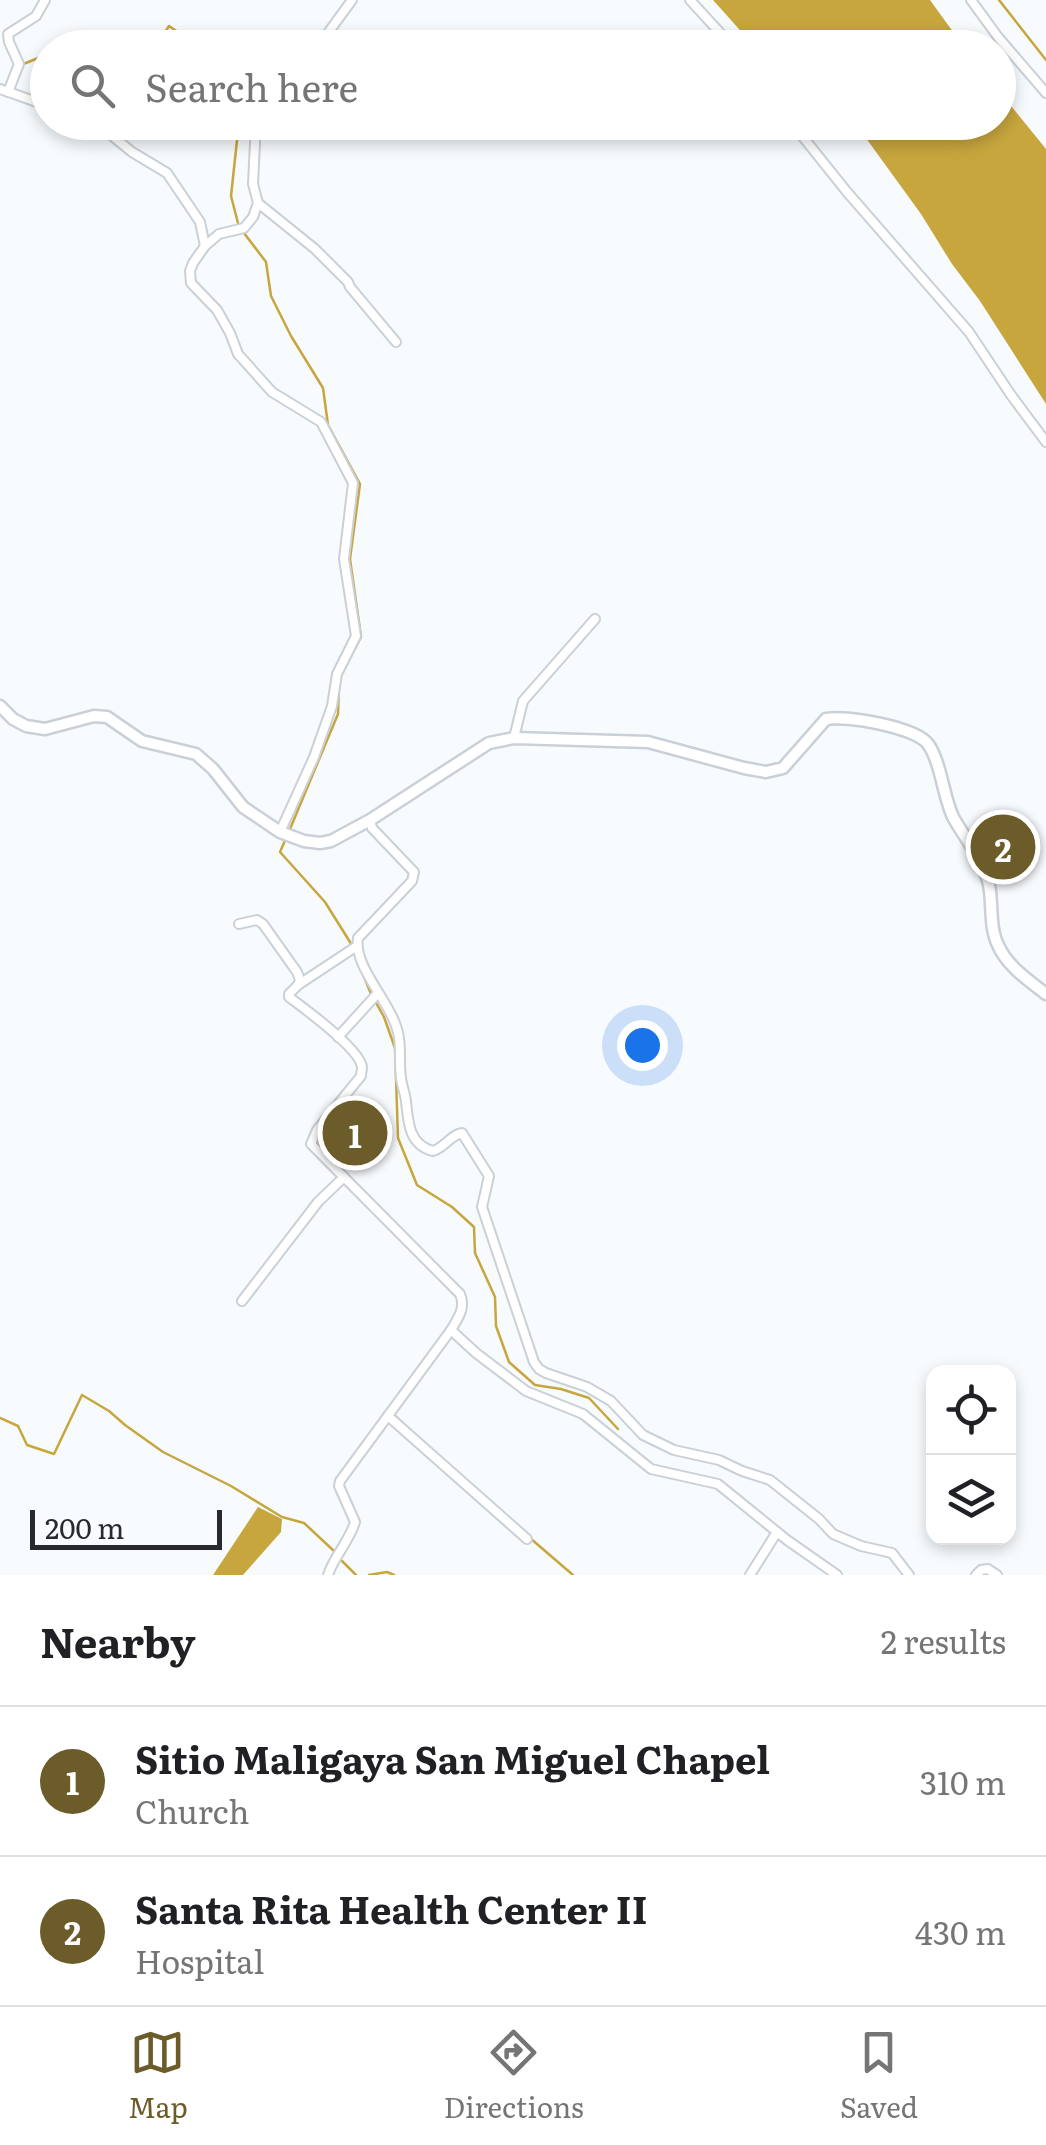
<!DOCTYPE html>
<style>
:root{--surface:#fff;--page:#f2f2f2;--text:#202124;--muted:#757577;--line:#e0e0e0;--accent:#6c5c2a}
body{margin:0;font-family:Literata,serif;background:var(--page);color:var(--text)}
.controls{position:absolute;right:30px;bottom:30px;display:grid;overflow:hidden;border-radius:20px;box-shadow:0 5px 15px #0003}
.controls button{width:90px;height:90px;display:grid;place-items:center;padding:0;border:0;border-bottom:2px solid var(--line);background:var(--surface);color:var(--text);font:50px sans-serif}
.scale{position:absolute;left:30px;bottom:25px;width:192px;box-sizing:border-box;padding-left:10px;border:5px solid #27292c;border-top:0;font-size:28px;line-height:35px;white-space:nowrap;color:#27292c;-webkit-text-stroke:8px #f8fbfe;paint-order:stroke}
.you{position:absolute;left:642px;top:1045px;width:35px;height:35px;margin:-25px;border:8px solid #fff;border-radius:50%;background:#1a73e8;box-shadow:0 0 0 15px #1a73e833}
.badge{display:grid;place-items:center;width:65px;height:65px;border-radius:50%;background:var(--accent);color:#fff;font-size:32px;font-weight:700}
.pin{position:absolute;translate:-50% -50%;border:5px solid #fff;box-shadow:0 2px 10px #0006}
.list{margin:0;padding:0;list-style:none}
h2{display:flex;justify-content:space-between;align-items:center;height:130px;margin:0;padding:0 40px;font-size:42px}
h2 small{font-size:32px;font-weight:400;color:var(--muted)}
.list li{display:grid;grid-template-columns:65px 1fr auto;gap:30px;align-items:center;box-sizing:border-box;height:150px;padding:0 40px;border-top:2px solid var(--line)}
.list b{display:block;font-size:38px;white-space:nowrap}
.list p{margin:0;font-size:32px;white-space:nowrap;color:var(--muted)}
.list em{font-size:32px;font-style:normal;color:var(--muted)}
.icon{flex:none;width:55px;height:55px;fill:none;stroke:currentColor;stroke-width:2;stroke-linecap:round;stroke-linejoin:round}
.map{position:relative;flex:none;width:1046px;height:1575px;overflow:hidden}
.search{position:absolute;background:var(--surface);box-shadow:0 5px 15px #0003;left:30px;right:30px;top:30px;height:110px;display:flex;align-items:center;gap:25px;box-sizing:border-box;padding:0 35px;border-radius:55px;color:var(--muted);font-size:38px}
.sheet{height:430px;background:var(--surface)}
nav{display:flex;justify-content:space-around;align-items:center;box-sizing:border-box;height:140px;border-top:2px solid var(--line);background:var(--surface);font-size:28px;color:var(--muted)}
nav a{display:grid;justify-items:center;gap:5px}
nav .on{color:var(--accent)}
.map>svg:first-child{display:block}
.water{fill:#c7a63e}
.lines{fill:none;stroke-linecap:round;stroke-linejoin:round}
.stream{stroke:#c7a63e;stroke-width:2.5}
.minor-casing{stroke:#cad0d7;stroke-width:12}
.tertiary-casing{stroke:#cad0d7;stroke-width:15}
.minor{stroke:#fff;stroke-width:8}
.tertiary{stroke:#fff;stroke-width:10}
</style>
<div class="map">
<svg width="1046" height="1575" viewBox="0 0 1046 1575">
<rect width="100%" height="100%" fill="#f8fbfe"/>
<!-- water -->
<g class="water">
<path d="M 713,0 L 930,0 L 964,47 L 755,47 Z"/>
<path d="M 999,91 L 1046,149 L 1046,404 L 980,301 L 952,264 L 921,214 L 855,123 L 998,122 Z"/>
<path d="M 258,1507 L 282,1519 L 281,1532 L 243,1575 L 213,1575 Z"/>
</g>
<g class="lines">
<!-- stream -->
<g class="stream">
<path d="M 999,0 L 1046,60"/>
<path d="M 155,48 L 169,26 L 201,48"/>
<path d="M 21,65 L 48,54"/>
<path d="M 239,227 L 231,196 L 239,122"/>
<path d="M 244,233 L 266,262 L 271,296 L 291,336 L 323,388 L 328,425 L 360,484 L 350,559 L 361,637 L 341,675 L 339,684 L 338,714 L 290,829"/>
<path d="M 287,836 L 280,852 L 325,902 L 350,942 L 371,994"/>
<path d="M 375,1001 L 384,1017 L 395,1048 L 398,1138 L 417,1185 L 452,1207 L 474,1227 L 475,1253 L 495,1297 L 496,1326 L 509,1362 L 535,1385 L 561,1389 L 589,1398 L 618,1429"/>
<path d="M 393,1414 L 409,1429"/>
<path d="M 0,1418 L 18,1426 L 27,1445 L 54,1454 L 82,1395 L 109,1411 L 125,1425 L 163,1452 L 231,1486 L 282,1517 L 304,1523 L 334,1551"/>
<path d="M 530,1538 L 573,1575"/>
<path d="M 340,1559 L 356,1575"/>
<path d="M 369,1575 L 387,1572 L 394,1575"/>
</g>
<defs>
<g id="minor">
<path d="M 690,0 L 734,48"/>
<path d="M 971,0 L 998,37 L 1046,93"/>
<path d="M 317,48 L 352,0"/>
<path d="M 0,89 L 48,106"/>
<path d="M 8,92 L 19,64 L 9,42 L 8,34 L 36,16 L 45,0"/>
<path d="M 91,122 L 100,126 L 132,152 L 167,173 L 200,222 L 205,246 L 193,263 L 190,271 L 191,283 L 217,310 L 230,333 L 238,354 L 272,392 L 321,422 L 353,483 L 344,559 L 356,636 L 337,674 L 332,706 L 314,757 L 280,832"/>
<path d="M 791,122 L 847,192 L 969,332 L 1011,395 L 1046,442"/>
<path d="M 258,203 L 315,249 L 348,282 L 350,287 L 396,342"/>
<path d="M 205,246 L 219,234 L 244,228 L 253,217 L 258,203 L 253,184 L 256,122"/>
<path d="M 514,738 L 523,701 L 595,619"/>
<path d="M 370,820 L 372,828 L 414,872 L 412,881 L 358,938 C 353,969 395,1005 399,1038 C 401,1051 399,1065 401,1078 C 402,1086 405,1093 406,1101 C 408,1122 409,1145 433,1151 C 444,1148 452,1134 462,1133 L 489,1176 L 482,1207 L 534,1362 L 539,1369 L 546,1373 L 587,1387 L 611,1401 L 643,1435 L 674,1450 L 719,1460 L 742,1471 L 770,1480 L 819,1519 L 833,1534 L 861,1546 L 892,1553 L 909,1575"/>
<path d="M 239,924 L 257,920 L 263,924 L 297,972 L 300,980 L 298,985"/>
<path d="M 357,946 L 298,985 L 289,994 L 289,997 C 305,1009 360,1049 362,1067 C 362,1070 361,1073 361,1076 L 317,1130 L 311,1144 L 460,1294 C 466,1308 458,1318 451,1330 L 476,1353 L 526,1391 L 583,1414 L 651,1469 L 718,1484 L 787,1540 L 837,1575"/>
<path d="M 338,1037 L 378,993"/>
<path d="M 242,1301 L 318,1202 L 344,1177"/>
<path d="M 388,1416 L 527,1539"/>
<path d="M 328,1575 C 334,1556 349,1542 355,1522 L 339,1486 L 340,1481 L 451,1330"/>
<path d="M 750,1575 L 777,1532"/>
<path d="M 976,1575 L 981,1570 L 988,1569 L 997,1575"/>
</g>
<path id="tertiary" d="M 0,706 L 13,719 L 26,726 L 45,729 L 94,716 L 107,717 L 142,741 L 196,754 L 213,769 L 243,807 L 280,832 L 304,841 L 320,843 L 331,841 L 370,820 L 489,743 L 514,738 L 648,742 L 744,768 L 766,772 L 783,768 L 826,719 C 846,715 915,727 928,744 C 941,762 943,796 953,817 C 965,839 984,860 989,885 C 993,904 989,927 998,945 C 1007,966 1028,980 1046,994"/>
</defs>
<!-- minor casing -->
<use href="#minor" class="minor-casing"/>
<!-- tertiary casing -->
<use href="#tertiary" class="tertiary-casing"/>
<!-- minor -->
<use href="#minor" class="minor"/>
<!-- tertiary -->
<use href="#tertiary" class="tertiary"/>
</g>
</svg>
<div class="controls">
<button><svg class="icon" aria-label="locate" viewBox="0 0 24 24"><circle cx="12" cy="12" r="6"/><path d="M12 2v4M12 18v4M2 12h4M18 12h4"/></svg></button>
<button><svg class="icon" aria-label="layers" viewBox="0 0 24 24"><path d="M12 4l9 5-9 5-9-5zM3 14l9 5 9-5"/></svg></button>
</div>
<div class="scale">200 m</div>
<div class="you"></div>
<div class="pin badge" style="left:355px;top:1133px">1</div>
<div class="pin badge" style="left:1003px;top:847px">2</div>
<div class="search"><svg class="icon" aria-label="search" viewBox="0 0 24 24"><circle cx="10" cy="10" r="6"/><path d="M15 15l6 6"/></svg>Search here</div>
</div>
<section class="sheet">
<h2>Nearby<small>2 results</small></h2>
<ul class="list">
<li><span class="badge">1</span><div><b>Sitio Maligaya San Miguel Chapel</b><p>Church</p></div><em>310 m</em></li>
<li><span class="badge">2</span><div><b>Santa Rita Health Center II</b><p>Hospital</p></div><em>430 m</em></li>
</ul>
</section>
<nav>
<a class="on"><svg class="icon" aria-label="map" viewBox="0 0 24 24"><path d="M3 6l6-2 6 2 6-2v14l-6 2-6-2-6 2zM9 4v14M15 6v14"/></svg>Map</a>
<a><svg class="icon" aria-label="directions" viewBox="0 0 24 24"><path d="M12 3l9 9-9 9-9-9zM9 14v-3h6M13 9l2 2-2 2"/></svg>Directions</a>
<a><svg class="icon" aria-label="saved" viewBox="0 0 24 24"><path d="M7 4h10v16l-5-4-5 4z"/></svg>Saved</a>
</nav>
